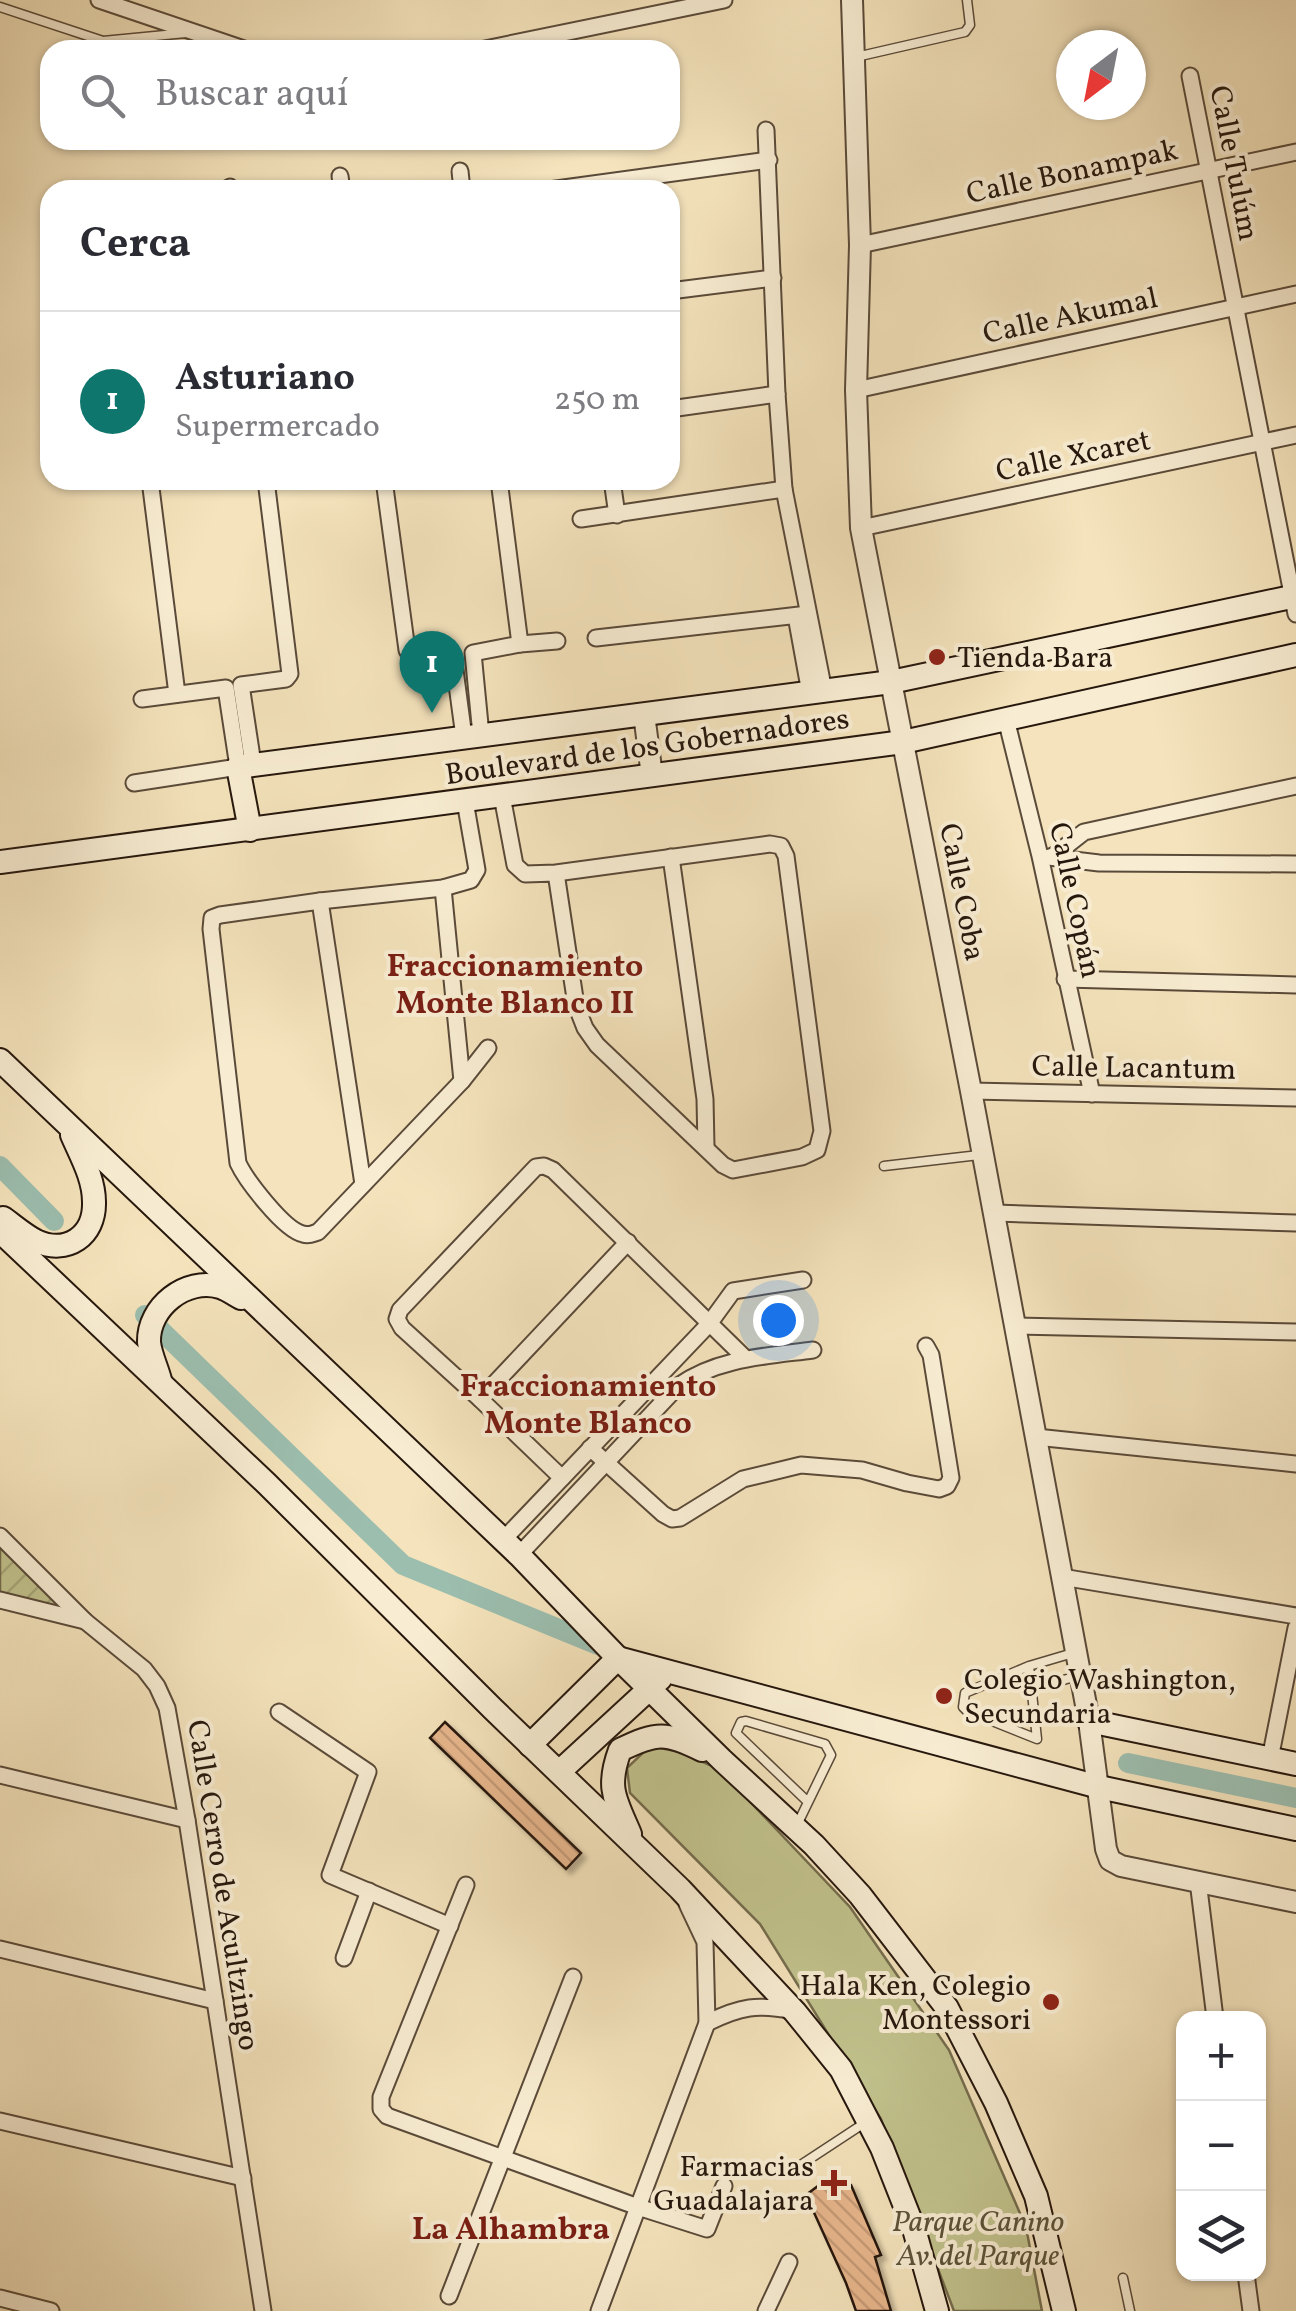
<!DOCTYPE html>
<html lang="es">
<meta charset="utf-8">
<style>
:root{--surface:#fff;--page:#f7f7f7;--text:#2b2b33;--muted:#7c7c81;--line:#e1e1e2;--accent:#0f766e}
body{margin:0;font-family:Vollkorn,serif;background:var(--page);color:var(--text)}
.controls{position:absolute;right:30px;bottom:30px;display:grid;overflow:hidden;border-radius:20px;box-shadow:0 2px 8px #0004}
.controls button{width:90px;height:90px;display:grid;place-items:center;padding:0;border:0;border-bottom:2px solid var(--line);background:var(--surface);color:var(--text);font:50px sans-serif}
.compass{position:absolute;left:1056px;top:30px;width:90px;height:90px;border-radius:50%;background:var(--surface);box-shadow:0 2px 8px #0004;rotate:212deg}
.you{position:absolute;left:778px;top:1320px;width:35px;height:35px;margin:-25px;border:8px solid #fff;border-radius:50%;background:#1a73e8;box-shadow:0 0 0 15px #1a73e833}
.badge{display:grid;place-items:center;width:65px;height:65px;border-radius:50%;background:var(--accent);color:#fff;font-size:32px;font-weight:700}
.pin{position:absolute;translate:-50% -82px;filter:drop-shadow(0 2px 5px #0008)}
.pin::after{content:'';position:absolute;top:52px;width:35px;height:30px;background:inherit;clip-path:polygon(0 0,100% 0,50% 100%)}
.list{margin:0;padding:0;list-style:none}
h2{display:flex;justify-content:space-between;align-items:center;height:130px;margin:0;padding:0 40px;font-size:42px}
h2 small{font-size:32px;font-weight:400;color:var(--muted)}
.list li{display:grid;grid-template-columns:65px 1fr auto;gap:30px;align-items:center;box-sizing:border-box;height:180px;padding:0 40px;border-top:2px solid var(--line)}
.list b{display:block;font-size:38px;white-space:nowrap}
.list p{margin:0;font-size:32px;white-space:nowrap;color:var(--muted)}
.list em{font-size:32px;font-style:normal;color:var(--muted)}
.icon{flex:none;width:55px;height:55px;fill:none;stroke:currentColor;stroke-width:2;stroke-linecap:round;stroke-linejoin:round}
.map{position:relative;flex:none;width:1296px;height:2311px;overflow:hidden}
.search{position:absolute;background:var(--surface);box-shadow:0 2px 8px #0004;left:40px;top:40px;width:640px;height:110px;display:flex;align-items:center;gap:25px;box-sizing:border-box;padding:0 35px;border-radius:30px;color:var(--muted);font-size:38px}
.panel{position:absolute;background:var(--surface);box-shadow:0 2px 8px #0004;left:40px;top:180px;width:640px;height:310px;border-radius:30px}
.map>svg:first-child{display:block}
.park{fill:#c1c28d;stroke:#746c4d;stroke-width:2.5}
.garden{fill:url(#garden-furrows);stroke:#746c4d;stroke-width:2.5}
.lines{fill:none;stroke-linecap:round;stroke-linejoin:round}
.canal{stroke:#9cbeaf;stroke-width:20}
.building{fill:url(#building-back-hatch);stroke:#26170d;stroke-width:2.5;filter:url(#shadow)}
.service-casing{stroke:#5a4a39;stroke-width:11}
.minor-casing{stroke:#5a4a39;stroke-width:19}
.tertiary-casing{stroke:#5a4a39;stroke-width:24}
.secondary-casing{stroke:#26170d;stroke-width:26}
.service{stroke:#f8edd3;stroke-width:8}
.minor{stroke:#f8edd3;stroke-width:15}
.tertiary{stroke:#f8edd3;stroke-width:20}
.secondary{stroke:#f8edd3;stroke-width:22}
.poi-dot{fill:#8f2418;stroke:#f8edd3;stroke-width:4}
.labels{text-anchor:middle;stroke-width:8;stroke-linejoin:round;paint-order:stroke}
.street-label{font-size:30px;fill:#26170d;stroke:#f8edd3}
.poi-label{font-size:30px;fill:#26170d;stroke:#f8edd3;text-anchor:start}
.park-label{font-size:30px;font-style:italic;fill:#5c533a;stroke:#f8edd3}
.neighbourhood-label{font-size:32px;font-weight:bold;fill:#7a1f14;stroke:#f8edd3}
</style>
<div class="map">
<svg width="1296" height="2311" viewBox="0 0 1296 2311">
<defs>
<pattern id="garden-furrows" width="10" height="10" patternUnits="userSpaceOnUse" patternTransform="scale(2.5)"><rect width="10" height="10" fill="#c1c28d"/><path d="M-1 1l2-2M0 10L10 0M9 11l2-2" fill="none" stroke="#a6a678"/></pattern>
<pattern id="building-back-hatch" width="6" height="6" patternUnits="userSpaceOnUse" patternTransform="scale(2.5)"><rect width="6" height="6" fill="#e7b68c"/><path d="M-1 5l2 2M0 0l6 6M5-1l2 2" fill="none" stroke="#c69c78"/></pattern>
<filter id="shadow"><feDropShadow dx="5" dy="5" stdDeviation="2.5" flood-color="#0004"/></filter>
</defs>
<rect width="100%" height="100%" fill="#f4e3bc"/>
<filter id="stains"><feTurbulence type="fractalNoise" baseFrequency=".002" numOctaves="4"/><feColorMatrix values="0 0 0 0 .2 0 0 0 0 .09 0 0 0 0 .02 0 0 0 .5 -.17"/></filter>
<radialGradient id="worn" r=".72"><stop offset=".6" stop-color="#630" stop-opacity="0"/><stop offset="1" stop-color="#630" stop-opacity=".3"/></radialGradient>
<!-- park -->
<path class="park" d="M 650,1746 L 680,1752 L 719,1769 L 850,1907 L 949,2050 L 1026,2227 L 1042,2311 L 954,2311 L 881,2119 L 760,1924 L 630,1793 L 627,1768 Z"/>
<!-- garden -->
<path class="garden" d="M 0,1536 L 85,1621 L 0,1600 Z"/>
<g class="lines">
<!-- canal -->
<g class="canal">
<path d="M 0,1166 L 54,1221"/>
<path d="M 145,1315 L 403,1565 L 598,1645"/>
<path d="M 1128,1763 L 1296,1798"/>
</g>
</g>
<!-- building -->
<g class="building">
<path d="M 445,1722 L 581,1853 L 566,1869 L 430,1738 Z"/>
<path d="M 830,2177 L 851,2185 L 881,2255 L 875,2257 L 891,2311 L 856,2311 L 846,2283 L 806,2195 Z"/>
</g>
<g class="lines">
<defs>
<g id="service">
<path d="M 0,7 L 103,41 L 186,33"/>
<path d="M 856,57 L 965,32 L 970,25 L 967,0"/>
<path d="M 884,1166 L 979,1155"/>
<path d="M 1029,1666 L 1037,1739 L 967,1711 L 963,1707 L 965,1693 L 1029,1666 L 1073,1653"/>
<path d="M 1033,1689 L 1077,1676"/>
<path d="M 797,1825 L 831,1755 L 825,1744 L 746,1721 L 741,1722 L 736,1733 L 808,1802"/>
<path d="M 796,2168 L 863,2124"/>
<path d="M 1123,2278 L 1130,2311"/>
</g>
<g id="minor">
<path d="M 99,0 L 247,50"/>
<path d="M 480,50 L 724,0"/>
<path d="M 1190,76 L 1296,614"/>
<path d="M 766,130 L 777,394 L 784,489 L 824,691"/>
<path d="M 460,171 L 462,190"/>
<path d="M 340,176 L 342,190"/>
<path d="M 230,187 L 231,190"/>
<path d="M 549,190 L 769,160"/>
<path d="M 860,245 L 1296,152"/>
<path d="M 670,291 L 773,278"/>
<path d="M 856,390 L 1296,294"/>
<path d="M 670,409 L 777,394"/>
<path d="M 150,480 L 177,694"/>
<path d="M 384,480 L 407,650 L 410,655 L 416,658 L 453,655 L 464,737"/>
<path d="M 499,480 L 520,644"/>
<path d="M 612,480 L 617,515"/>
<path d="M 581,519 L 784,489"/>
<path d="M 861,528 L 1296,435"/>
<path d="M 796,616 L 810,693"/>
<path d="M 596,638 L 808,614"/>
<path d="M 1006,719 L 1040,856 L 1092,1094"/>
<path d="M 481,735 L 473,653 L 520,644 L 557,641"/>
<path d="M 253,764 L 241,685 L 286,679 L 290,674 L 266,480"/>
<path d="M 134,783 L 238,767 L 226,688 L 142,699"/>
<path d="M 502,796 L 515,865 L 525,874 L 556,873 L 770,844 L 781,846 L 786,856 L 822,1131 L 817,1150 L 802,1157 L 733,1170 L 723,1165 L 597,1045 L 585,1028 L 576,1005 L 556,873"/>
<path d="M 465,801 L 477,870 L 471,880 L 443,888 L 320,901 L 220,915 L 212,918 L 211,929 L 238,1163 C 246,1180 284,1230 303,1234 C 310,1236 311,1234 318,1232 L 462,1081 L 488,1048"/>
<path d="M 671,857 L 705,1099 L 706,1147"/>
<path d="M 1049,857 L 1099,863 L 1296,864"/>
<path d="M 1052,857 L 1084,832 L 1296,786"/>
<path d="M 443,888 L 462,1081"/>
<path d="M 320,901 L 363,1184"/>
<path d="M 1065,979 L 1296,985"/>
<path d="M 971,1091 L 1296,1098"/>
<path d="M 994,1213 L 1296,1223"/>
<path d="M 1015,1326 L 1296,1332"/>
<path d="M 480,1399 L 628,1242"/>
<path d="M 1036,1437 L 1296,1464"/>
<path d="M 590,1448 L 663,1514 L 672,1519 L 680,1518 L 743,1479 L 801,1465 L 862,1470 L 907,1483 L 939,1489 L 947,1486 L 951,1478 L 931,1355 L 926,1346"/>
<path d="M 562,1478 L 480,1399 L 402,1328 L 397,1319 L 400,1310 L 536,1167 L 544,1166 L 553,1170 L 745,1358"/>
<path d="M 0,1536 L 85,1621 L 144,1669 L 157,1686 L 167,1708 L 187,1820 L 263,2311"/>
<path d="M 503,1540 L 709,1324 L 733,1291 L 803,1280"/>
<path d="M 519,1555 L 678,1386 C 717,1358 767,1356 813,1350"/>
<path d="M 1062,1577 L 1296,1616"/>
<path d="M 0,1600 L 85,1621"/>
<path d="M 279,1712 L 368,1772 L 330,1875 L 450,1926"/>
<path d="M 1270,1759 L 1296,1628"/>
<path d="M 0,1775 L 187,1820"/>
<path d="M 1198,1881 L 1215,2018"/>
<path d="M 466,1885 L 381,2097 L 381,2109 L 387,2116 L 638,2207 L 707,2229 L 724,2186"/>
<path d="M 0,1949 L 215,2001"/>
<path d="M 344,1958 L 369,1891"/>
<path d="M 707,2023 C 741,2006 757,2004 794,2011"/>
<path d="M 0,2121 L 243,2178"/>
<path d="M 1246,2274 L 1251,2311"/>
<path d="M 449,2296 L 573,1977"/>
<path d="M 0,2298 L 51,2311"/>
<path d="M 599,2311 L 707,2023 L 705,1942 L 687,1904"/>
<path d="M 766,2311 L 789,2262"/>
</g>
<g id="tertiary">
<path d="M 852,0 L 860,245 L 856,390 L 861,528 L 971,1091 L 1089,1721 L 1106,1849 L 1110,1860 L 1121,1866 L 1296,1902"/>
<path d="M 644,714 L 652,776"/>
</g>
<g id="secondary">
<path d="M 250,830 L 238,767 L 891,682 L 1296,596"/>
<path d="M 0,862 L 903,742 L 1296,655"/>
<path d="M 0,1060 L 519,1555 L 618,1658 L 722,1760 L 814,1845 L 860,1895 L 947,2008 L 996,2103 L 1036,2196 L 1064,2311"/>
<path d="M 3,1218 C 13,1225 24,1235 36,1241 C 67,1255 95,1236 94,1202 C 94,1178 81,1156 72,1135"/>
<path d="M 0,1231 L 267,1484 L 493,1709 L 680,1889 L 795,2012 L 841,2069 L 882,2148 L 914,2229 L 937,2311"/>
<path d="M 160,1380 C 157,1368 150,1354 149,1342 C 148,1307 186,1277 220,1287 C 227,1289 235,1295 241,1298"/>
<path d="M 1089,1721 L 1296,1764"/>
<path d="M 530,1745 L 618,1658 L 1099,1787 L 1296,1829"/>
<path d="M 559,1772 L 660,1679"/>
<path d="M 630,1834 C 615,1799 606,1788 620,1750 C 657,1732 666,1732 702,1750"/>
</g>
</defs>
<!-- service casing -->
<use href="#service" class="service-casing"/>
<!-- minor casing -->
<use href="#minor" class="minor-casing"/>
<!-- tertiary casing -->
<use href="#tertiary" class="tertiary-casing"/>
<!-- secondary casing -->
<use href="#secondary" class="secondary-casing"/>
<!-- service -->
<use href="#service" class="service"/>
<!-- minor -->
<use href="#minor" class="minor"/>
<!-- tertiary -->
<use href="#tertiary" class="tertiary"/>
<!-- secondary -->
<use href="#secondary" class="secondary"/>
</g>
<!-- markers -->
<g class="poi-dot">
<circle cx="937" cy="657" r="10"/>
<circle cx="944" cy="1696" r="10"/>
<circle cx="1051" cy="2002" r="10"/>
<path d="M829 2168h10v10h10v10h-10v10h-10v-10h-10v-10h10z"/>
</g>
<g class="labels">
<!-- street labels -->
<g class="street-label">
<text transform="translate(1235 163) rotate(79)" y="10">Calle Tulúm</text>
<text transform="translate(1072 171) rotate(-12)" y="10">Calle Bonampak</text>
<text transform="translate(1070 315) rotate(-12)" y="10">Calle Akumal</text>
<text transform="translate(1073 455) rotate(-12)" y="10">Calle Xcaret</text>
<text transform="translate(647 746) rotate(-8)" y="10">Boulevard de los Gobernadores</text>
<text transform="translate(963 892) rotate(79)" y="10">Calle Coba</text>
<text transform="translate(1076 900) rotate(78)" y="10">Calle Copán</text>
<text transform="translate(1134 1067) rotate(1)" y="10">Calle Lacantum</text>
<text transform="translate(224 1885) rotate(81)" y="10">Calle Cerro de Acultzingo</text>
</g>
<!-- poi labels -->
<g class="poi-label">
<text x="957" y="667">Tienda Bara</text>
<text x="964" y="1689">Colegio Washington,<tspan x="964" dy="34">Secundaria</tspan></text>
<text x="1031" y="1995" text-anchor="end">Hala Ken, Colegio<tspan x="1031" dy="34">Montessori</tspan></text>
<text x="814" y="2176" text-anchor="end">Farmacias<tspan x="814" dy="34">Guadalajara</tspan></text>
</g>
<!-- park labels -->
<g class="park-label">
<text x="978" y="2231">Parque Canino<tspan x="978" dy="34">Av. del Parque</tspan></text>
</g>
<!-- neighbourhood labels -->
<g class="neighbourhood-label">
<text x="515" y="976">Fraccionamiento<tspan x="515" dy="37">Monte Blanco II</tspan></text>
<text x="588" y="1396">Fraccionamiento<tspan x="588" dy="37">Monte Blanco</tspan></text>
<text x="511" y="2239">La Alhambra</text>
</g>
</g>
<rect width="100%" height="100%" filter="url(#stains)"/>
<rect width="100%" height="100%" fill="url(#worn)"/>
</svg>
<div class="controls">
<button>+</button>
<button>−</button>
<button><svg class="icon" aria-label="layers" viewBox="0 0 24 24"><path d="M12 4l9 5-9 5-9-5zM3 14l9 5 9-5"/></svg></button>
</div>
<svg class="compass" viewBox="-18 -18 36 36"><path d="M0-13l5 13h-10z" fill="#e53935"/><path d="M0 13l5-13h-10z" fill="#7c7c81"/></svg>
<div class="you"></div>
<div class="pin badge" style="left:432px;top:713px">1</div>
<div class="search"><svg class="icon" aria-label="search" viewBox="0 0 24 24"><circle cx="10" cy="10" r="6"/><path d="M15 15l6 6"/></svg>Buscar aquí</div>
<section class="panel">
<h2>Cerca<small></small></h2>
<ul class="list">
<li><span class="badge">1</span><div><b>Asturiano</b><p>Supermercado</p></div><em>250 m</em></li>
</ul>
</section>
</div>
